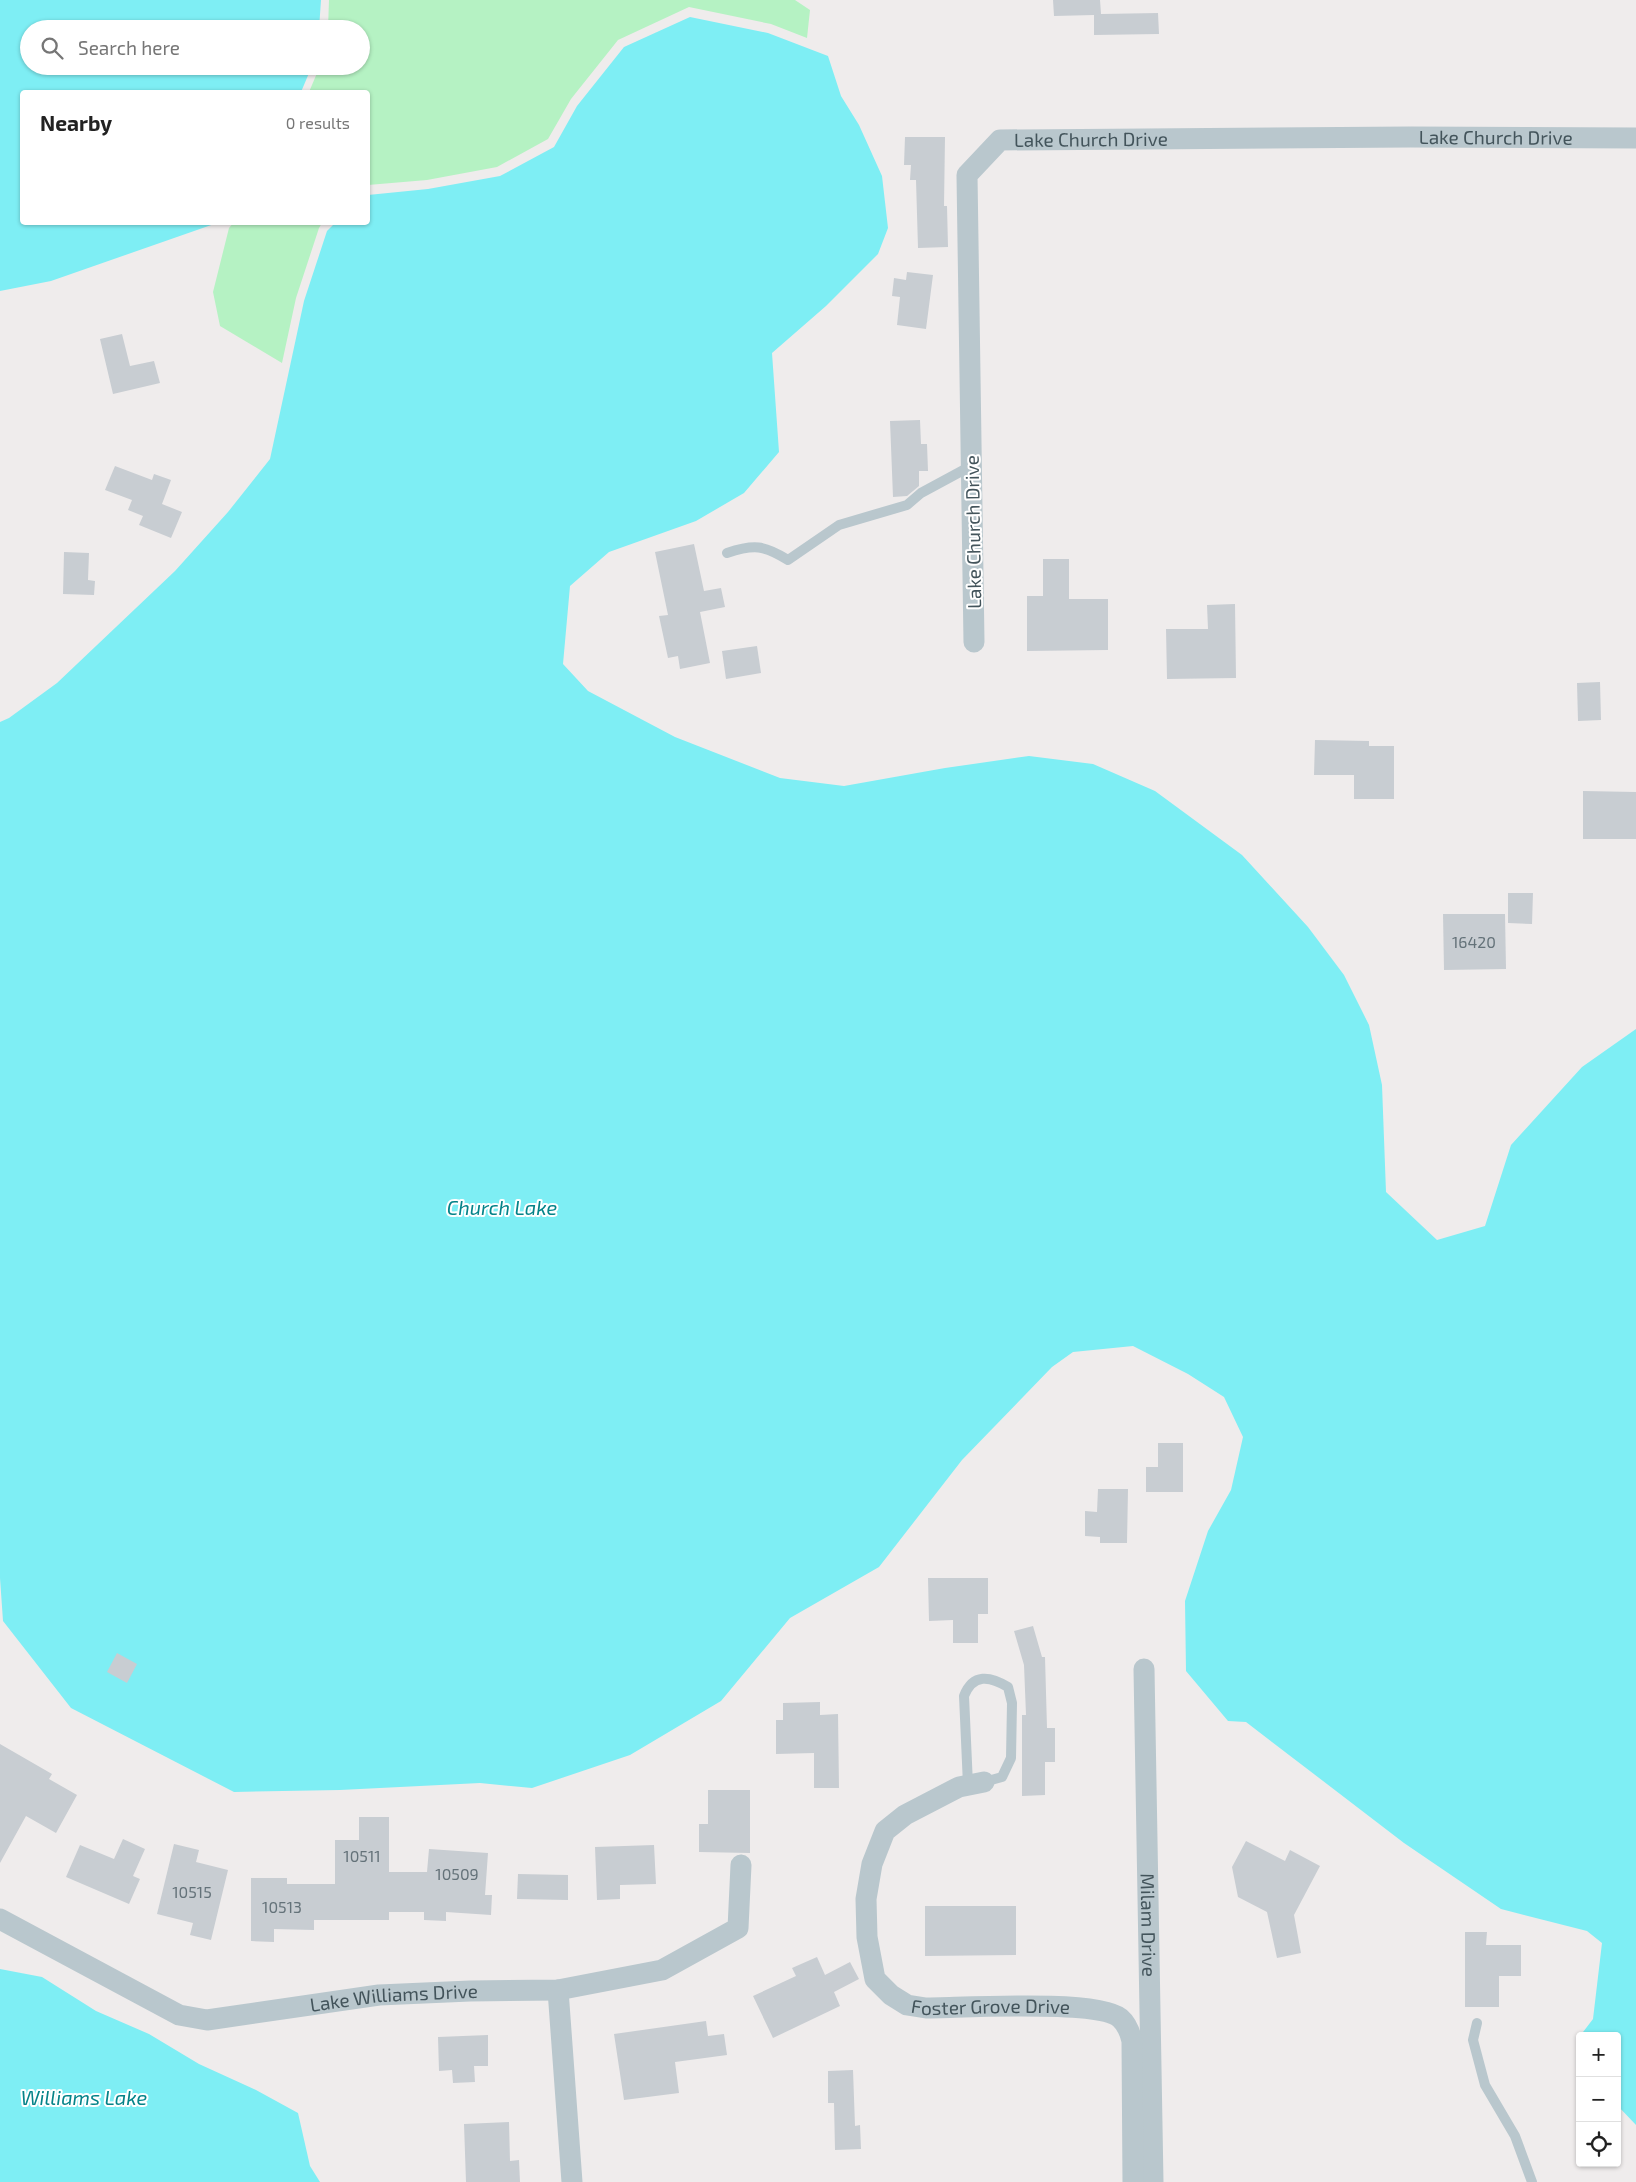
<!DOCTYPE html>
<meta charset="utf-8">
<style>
:root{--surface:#fff;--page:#f2f2f2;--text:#222;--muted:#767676;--line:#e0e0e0}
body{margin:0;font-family:"Exo 2",sans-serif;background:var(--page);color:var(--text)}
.controls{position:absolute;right:15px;bottom:15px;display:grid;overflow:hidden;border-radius:5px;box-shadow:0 1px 4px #0004}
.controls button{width:45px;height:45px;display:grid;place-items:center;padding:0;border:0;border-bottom:1px solid var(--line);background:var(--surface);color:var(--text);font:25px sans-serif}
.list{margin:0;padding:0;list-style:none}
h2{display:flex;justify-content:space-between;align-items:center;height:65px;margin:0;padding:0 20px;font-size:21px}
h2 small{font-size:16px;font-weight:400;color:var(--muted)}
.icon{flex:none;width:28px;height:28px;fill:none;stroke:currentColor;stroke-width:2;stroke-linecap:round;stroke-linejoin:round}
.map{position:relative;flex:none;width:1636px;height:2182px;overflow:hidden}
.search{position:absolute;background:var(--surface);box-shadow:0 1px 4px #0004;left:20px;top:20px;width:350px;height:55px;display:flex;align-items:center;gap:12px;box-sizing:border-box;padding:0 18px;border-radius:28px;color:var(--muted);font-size:19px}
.panel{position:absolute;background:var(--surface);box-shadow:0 1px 4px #0004;left:20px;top:90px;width:350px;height:135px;border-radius:5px}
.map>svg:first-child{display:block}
.green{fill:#b5f2c3}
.water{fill:#7eeef4}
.building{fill:#c8cdd2}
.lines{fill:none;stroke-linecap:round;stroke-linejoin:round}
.service{stroke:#b9c7cd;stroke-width:10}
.minor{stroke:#b9c7cd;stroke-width:21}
.labels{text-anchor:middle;stroke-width:4;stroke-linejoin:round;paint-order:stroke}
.number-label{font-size:16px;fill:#647279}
.street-label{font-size:19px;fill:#43545b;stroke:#fff}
.water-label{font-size:20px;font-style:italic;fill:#048389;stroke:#fff}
</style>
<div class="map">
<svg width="1636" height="2182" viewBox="0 0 1636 2182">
<rect width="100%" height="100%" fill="#efecec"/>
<!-- green -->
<g class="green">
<path d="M 329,0 L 795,0 L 810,10 L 807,38 L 771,24 L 689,7 L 618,40 L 571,99 L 548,139 L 497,167 L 427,180 L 368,185 L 368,92 L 309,92 L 320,66 L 361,66 L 361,29 L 328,29 Z"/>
<path d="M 234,222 L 322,223 L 319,228 L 296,298 L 282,363 L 220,326 L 213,292 L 229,228 Z"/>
</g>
<!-- water -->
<g class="water">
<path d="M 0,0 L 321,0 L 319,29 L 29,29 L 29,66 L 312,66 L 301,92 L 22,92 L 22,222 L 217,223 L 51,281 L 0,291 Z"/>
<path d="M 690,17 L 768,33 L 828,56 L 841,96 L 859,125 L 882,176 L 888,228 L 878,254 L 826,306 L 772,353 L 779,452 L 744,493 L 696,521 L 609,552 L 570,586 L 563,664 L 588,691 L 675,737 L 780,778 L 844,786 L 945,768 L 1029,756 L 1093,764 L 1155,791 L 1242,855 L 1308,927 L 1344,975 L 1369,1025 L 1382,1085 L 1386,1192 L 1437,1240 L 1485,1226 L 1511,1145 L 1582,1067 L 1636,1029 L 1636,2125 L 1617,2105 L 1617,2036 L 1580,2036 L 1593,2019 L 1602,1943 L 1587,1931 L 1501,1909 L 1404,1843 L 1246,1722 L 1228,1721 L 1186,1671 L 1185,1601 L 1208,1531 L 1231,1490 L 1243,1437 L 1224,1397 L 1188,1374 L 1133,1346 L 1073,1352 L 1052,1367 L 962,1460 L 879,1567 L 790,1618 L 721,1701 L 630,1755 L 532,1788 L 480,1783 L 340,1790 L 234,1792 L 71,1708 L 3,1621 L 0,1578 L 0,722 L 9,718 L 57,683 L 175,571 L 228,512 L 270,459 L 304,301 L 327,231 L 335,223 L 368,222 L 368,195 L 428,189 L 500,176 L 554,147 L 577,106 L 624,47 Z"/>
<path d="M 0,1969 L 42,1977 L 96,2011 L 149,2034 L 199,2064 L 256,2090 L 298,2113 L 310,2166 L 320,2182 L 0,2182 Z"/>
</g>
<!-- building -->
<g class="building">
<path d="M 1053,0 L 1100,0 L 1101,14 L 1158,13 L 1159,34 L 1094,35 L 1094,15 L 1054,16 Z"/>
<path d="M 905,137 L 945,137 L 944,206 L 947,206 L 948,247 L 918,248 L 916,180 L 910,180 L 911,165 L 904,165 Z"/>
<path d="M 907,272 L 933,275 L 926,329 L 897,325 L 900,297 L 892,296 L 894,278 L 906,280 Z"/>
<path d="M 122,334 L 130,366 L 154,361 L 160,383 L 113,394 L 100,339 Z"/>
<path d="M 920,420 L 921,444 L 927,444 L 928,471 L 919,471 L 919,486 L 907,496 L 893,497 L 890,421 Z"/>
<path d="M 115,466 L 152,480 L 154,474 L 171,480 L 162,504 L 182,512 L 171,538 L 139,525 L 143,516 L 128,510 L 132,500 L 105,490 Z"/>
<path d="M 694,544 L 704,591 L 721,588 L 725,607 L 700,612 L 710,663 L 680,669 L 678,656 L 668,658 L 659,616 L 668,615 L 655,552 Z"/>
<path d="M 64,552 L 89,553 L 88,580 L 95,581 L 94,595 L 63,594 Z"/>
<path d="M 1043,559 L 1069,559 L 1069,599 L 1108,599 L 1108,650 L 1027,651 L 1027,596 L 1043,596 Z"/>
<path d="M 1235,604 L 1236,678 L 1167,679 L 1166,629 L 1208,629 L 1207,605 Z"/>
<path d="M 757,646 L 761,673 L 726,679 L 722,651 Z"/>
<path d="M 1600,682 L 1601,720 L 1578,721 L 1577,683 Z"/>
<path d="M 1315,740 L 1369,741 L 1369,746 L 1394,746 L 1394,799 L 1354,799 L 1354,775 L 1314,775 Z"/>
<path d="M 1583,791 L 1636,792 L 1636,839 L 1583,839 Z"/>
<path d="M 1508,893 L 1533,893 L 1532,924 L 1508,923 Z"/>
<path d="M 1443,914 L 1505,914 L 1506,969 L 1444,970 Z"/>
<path d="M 1158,1443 L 1183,1443 L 1183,1492 L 1146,1492 L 1146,1467 L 1158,1467 Z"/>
<path d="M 1098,1489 L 1128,1489 L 1127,1543 L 1100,1543 L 1100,1537 L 1085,1536 L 1085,1511 L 1097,1512 Z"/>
<path d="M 928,1578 L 988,1578 L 988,1614 L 978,1614 L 978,1643 L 953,1643 L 953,1620 L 929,1621 Z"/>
<path d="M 1033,1626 L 1042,1657 L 1045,1657 L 1047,1728 L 1055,1728 L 1055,1762 L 1045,1762 L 1045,1795 L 1022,1796 L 1022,1715 L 1026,1715 L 1024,1665 L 1014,1631 Z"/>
<path d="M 117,1653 L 137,1664 L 127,1683 L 107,1672 Z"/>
<path d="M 820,1702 L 820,1715 L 838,1714 L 839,1788 L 814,1788 L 814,1753 L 776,1754 L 776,1720 L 783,1720 L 783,1703 Z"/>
<path d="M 0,1744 L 52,1774 L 49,1779 L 77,1795 L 56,1833 L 26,1816 L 0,1863 Z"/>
<path d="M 708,1790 L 750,1790 L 750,1853 L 699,1852 L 699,1824 L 708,1824 Z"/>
<path d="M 359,1817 L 389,1817 L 389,1872 L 427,1872 L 429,1849 L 488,1853 L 485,1895 L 492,1895 L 491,1915 L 446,1912 L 446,1921 L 424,1920 L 424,1912 L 389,1912 L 389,1920 L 314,1920 L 314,1930 L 274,1929 L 274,1942 L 251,1941 L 251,1878 L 287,1878 L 287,1884 L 335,1884 L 335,1840 L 359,1840 Z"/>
<path d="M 123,1839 L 145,1849 L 133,1876 L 140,1879 L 129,1904 L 66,1877 L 80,1845 L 114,1859 Z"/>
<path d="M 1246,1841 L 1285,1861 L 1290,1850 L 1320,1866 L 1294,1915 L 1301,1953 L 1277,1958 L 1267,1912 L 1238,1897 L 1232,1867 Z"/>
<path d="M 174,1844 L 199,1850 L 196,1862 L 228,1870 L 211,1940 L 190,1935 L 193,1923 L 157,1914 Z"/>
<path d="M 654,1845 L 656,1884 L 620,1885 L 620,1899 L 597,1900 L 595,1847 Z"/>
<path d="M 518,1874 L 568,1875 L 568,1900 L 517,1899 Z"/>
<path d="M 925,1906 L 1016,1906 L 1016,1955 L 925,1956 Z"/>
<path d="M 1465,1932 L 1487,1932 L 1486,1945 L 1521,1945 L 1521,1976 L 1499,1976 L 1499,2007 L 1465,2007 Z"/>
<path d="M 817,1957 L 825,1975 L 850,1962 L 859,1979 L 834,1992 L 840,2006 L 773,2038 L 753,1996 L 796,1976 L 792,1968 Z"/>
<path d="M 706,2021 L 708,2036 L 724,2034 L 727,2055 L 675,2062 L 679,2093 L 624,2100 L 614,2034 Z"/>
<path d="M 488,2035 L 488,2066 L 474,2066 L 475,2082 L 453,2083 L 452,2070 L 439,2071 L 438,2037 Z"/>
<path d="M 853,2070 L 855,2126 L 860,2125 L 861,2149 L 835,2150 L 834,2103 L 828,2103 L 828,2071 Z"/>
<path d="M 509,2122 L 510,2161 L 519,2160 L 520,2182 L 466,2182 L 464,2124 Z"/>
</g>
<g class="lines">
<!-- service -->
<g class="service">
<path d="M 727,553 C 754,544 764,545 788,560 L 839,525 L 907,505 L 921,493 L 971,466"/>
<path d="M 968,1785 L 964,1696 C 973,1673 990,1676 1008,1687 L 1012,1703 L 1011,1758 L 1002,1777 L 984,1782"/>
<path d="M 1477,2023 L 1473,2040 L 1485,2085 L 1515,2136 L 1532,2182"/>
</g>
<!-- minor -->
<g class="minor">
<path id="s1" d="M 974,642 L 967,175 L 1000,140 L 1410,137 L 1636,138"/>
<path id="s2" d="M 1144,1669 L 1153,2182"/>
<path id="s3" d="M 984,1782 L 959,1787 L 905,1815 L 885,1831 L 872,1864 L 866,1899 L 867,1937 L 875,1979 L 891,1995 L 907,2005 L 926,2008 C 960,2008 1098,1999 1120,2018 C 1127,2024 1130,2032 1132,2041 L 1133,2182"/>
<path id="s4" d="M 0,1919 L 179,2015 L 207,2020 L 379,1995 L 470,1991 L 558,1990 L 662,1970 L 738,1928 L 741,1865"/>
<path d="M 558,1990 L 572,2182"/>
</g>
</g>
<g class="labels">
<!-- number labels -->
<g class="number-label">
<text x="1474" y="948">16420</text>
<text x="362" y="1862">10511</text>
<text x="457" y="1880">10509</text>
<text x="192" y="1898">10515</text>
<text x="282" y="1913">10513</text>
</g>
<!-- street labels -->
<g class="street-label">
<text dy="7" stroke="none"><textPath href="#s1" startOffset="1011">Lake Church Drive</textPath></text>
<text dy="7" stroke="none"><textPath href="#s1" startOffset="606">Lake Church Drive</textPath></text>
<text transform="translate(973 532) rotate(-91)" y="7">Lake Church Drive</text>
<text dy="7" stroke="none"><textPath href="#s2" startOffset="256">Milam Drive</textPath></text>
<text dy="7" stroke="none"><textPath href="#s4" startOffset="420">Lake Williams Drive</textPath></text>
<text dy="7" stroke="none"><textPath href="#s3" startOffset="389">Foster Grove Drive</textPath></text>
</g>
<!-- water labels -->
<g class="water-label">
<text x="502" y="1215">Church Lake</text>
<text x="84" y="2105">Williams Lake</text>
</g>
</g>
</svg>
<div class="controls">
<button>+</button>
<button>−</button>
<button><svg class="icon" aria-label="locate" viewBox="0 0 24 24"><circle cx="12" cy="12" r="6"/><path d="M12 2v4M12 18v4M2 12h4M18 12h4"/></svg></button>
</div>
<div class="search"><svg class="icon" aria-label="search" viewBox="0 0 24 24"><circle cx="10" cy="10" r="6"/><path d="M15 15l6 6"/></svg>Search here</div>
<section class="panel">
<h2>Nearby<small>0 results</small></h2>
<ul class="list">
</ul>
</section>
</div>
